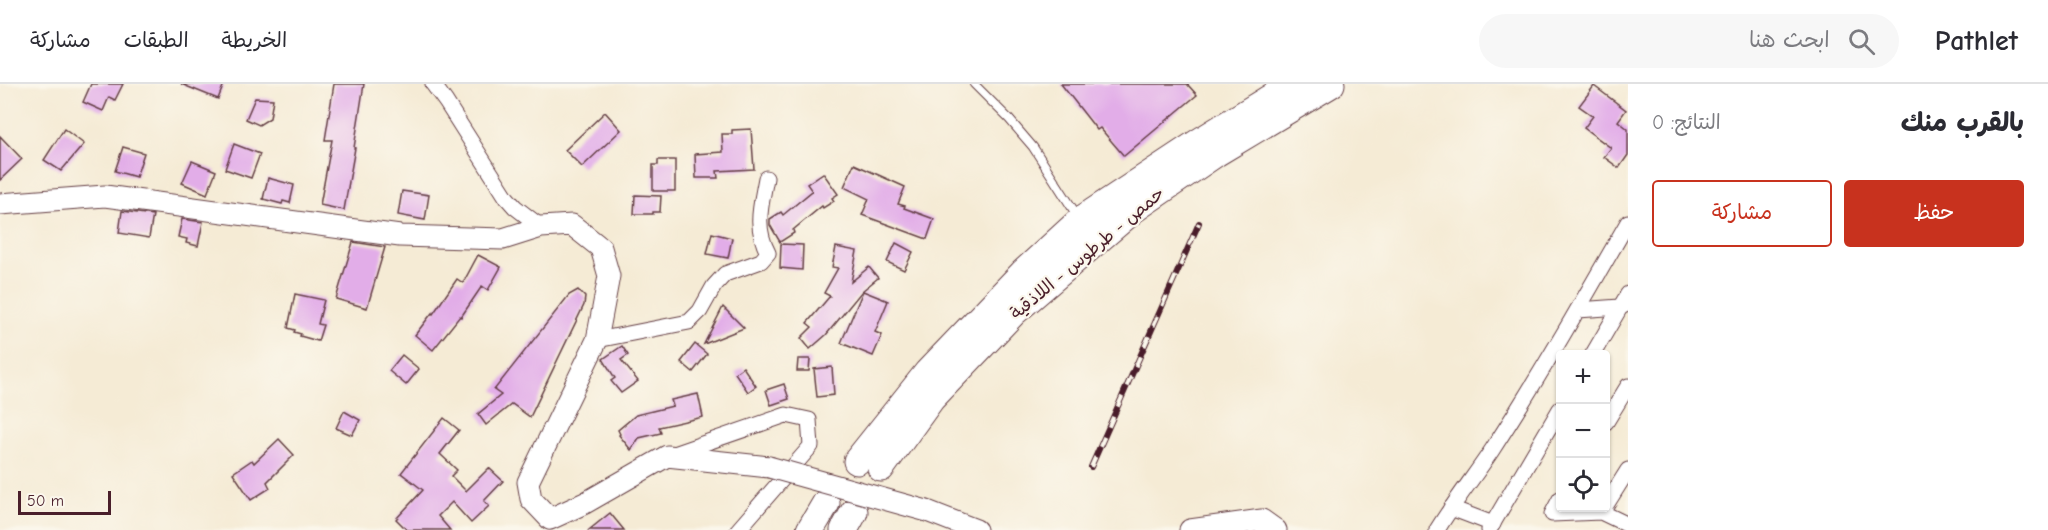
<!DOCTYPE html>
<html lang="ar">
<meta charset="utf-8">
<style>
:root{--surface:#fff;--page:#f7f7f7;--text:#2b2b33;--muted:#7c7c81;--line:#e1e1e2;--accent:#c8321e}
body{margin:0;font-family:"Comic Neue","Playpen Sans Arabic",sans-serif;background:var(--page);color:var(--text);direction:rtl}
.controls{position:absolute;right:18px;bottom:18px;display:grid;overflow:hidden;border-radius:6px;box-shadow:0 2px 4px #0004}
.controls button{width:54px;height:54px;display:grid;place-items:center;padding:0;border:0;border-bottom:2px solid var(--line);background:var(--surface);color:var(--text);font:30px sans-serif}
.scale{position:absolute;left:18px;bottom:15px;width:93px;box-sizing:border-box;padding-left:6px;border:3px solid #4a1f2b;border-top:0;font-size:16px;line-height:21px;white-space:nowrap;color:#4a1f2b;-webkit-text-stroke:4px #fbf7ec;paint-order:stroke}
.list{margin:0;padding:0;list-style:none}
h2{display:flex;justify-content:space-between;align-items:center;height:78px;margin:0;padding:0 24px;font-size:26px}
h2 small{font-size:20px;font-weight:400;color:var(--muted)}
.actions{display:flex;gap:12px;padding:18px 24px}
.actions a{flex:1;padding:14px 0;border:2px solid var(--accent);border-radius:6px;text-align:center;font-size:21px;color:var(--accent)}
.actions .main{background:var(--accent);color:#fff}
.icon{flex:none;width:33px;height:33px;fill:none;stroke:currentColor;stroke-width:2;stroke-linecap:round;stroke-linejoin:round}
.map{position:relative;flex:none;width:1628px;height:446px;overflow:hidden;direction:ltr}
header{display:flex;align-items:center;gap:36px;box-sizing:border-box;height:84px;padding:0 30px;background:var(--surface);border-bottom:2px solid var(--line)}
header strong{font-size:28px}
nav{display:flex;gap:33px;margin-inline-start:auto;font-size:21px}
.search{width:420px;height:54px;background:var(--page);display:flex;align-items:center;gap:15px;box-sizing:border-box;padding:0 21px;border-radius:33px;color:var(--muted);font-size:22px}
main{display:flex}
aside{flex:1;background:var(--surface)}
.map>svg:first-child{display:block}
.building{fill:#e2ade8}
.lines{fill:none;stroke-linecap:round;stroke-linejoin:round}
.lane-casing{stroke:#643e44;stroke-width:10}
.street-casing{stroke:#643e44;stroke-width:17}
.secondary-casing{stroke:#643e44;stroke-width:23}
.highway-casing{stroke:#643e44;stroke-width:29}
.lane{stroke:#fff;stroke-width:8}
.street{stroke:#fff;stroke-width:15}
.secondary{stroke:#fff;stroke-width:21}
.highway{stroke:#fff;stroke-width:27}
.rail-casing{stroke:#4a1f2b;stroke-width:6}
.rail{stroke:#fbf7ec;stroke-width:4;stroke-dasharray:11;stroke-linecap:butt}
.secondary-bridge-casing{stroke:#643e44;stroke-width:23;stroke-linecap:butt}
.secondary-bridge{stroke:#fff;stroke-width:21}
.labels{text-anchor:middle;stroke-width:4.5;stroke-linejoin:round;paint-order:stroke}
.street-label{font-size:18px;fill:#4a1f2b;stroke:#fbf7ec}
</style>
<header>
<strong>Pathlet</strong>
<div class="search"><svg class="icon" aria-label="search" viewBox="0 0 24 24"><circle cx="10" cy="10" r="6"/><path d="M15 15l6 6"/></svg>ابحث هنا</div>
<nav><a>الخريطة</a><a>الطبقات</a><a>مشاركة</a></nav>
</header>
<main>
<aside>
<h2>بالقرب منك<small>النتائج: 0</small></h2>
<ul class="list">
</ul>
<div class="actions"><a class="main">حفظ</a><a>مشاركة</a></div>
</aside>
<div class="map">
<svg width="1628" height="446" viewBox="0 0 1628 446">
<rect width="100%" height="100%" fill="#fbf7ec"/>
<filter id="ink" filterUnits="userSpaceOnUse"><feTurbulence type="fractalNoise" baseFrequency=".0167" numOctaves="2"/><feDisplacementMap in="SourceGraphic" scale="12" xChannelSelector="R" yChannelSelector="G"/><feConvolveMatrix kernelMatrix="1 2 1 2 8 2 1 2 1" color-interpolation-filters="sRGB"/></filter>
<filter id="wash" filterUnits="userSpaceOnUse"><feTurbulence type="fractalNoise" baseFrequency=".008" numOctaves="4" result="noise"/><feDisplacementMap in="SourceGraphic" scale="24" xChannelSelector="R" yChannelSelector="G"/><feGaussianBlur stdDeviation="1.35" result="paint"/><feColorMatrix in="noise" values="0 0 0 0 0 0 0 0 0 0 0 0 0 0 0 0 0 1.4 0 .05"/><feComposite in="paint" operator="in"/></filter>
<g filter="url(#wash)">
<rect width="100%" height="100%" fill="#f5ebd5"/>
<g id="blocks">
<!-- building -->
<g class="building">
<path d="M 91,0 L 123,0 L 115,16 L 109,13 L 103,27 L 83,18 Z"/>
<path d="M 181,0 L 224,0 L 218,15 Z"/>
<path d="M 334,0 L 364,0 L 354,64 L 355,64 L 344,126 L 320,121 L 332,56 L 325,56 Z"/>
<path d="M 1061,0 L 1187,0 L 1197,11 L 1124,72 L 1100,44 L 1097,46 Z"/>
<path d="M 1594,2 L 1626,26 L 1618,37 L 1628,45 L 1628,71 L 1619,84 L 1604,73 L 1611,64 L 1584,44 L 1593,32 L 1579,22 Z"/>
<path d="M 255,14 L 273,15 L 270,34 L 259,41 L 246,35 Z"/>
<path d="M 605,28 L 621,46 L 582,83 L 565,66 Z"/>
<path d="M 64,45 L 84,60 L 61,87 L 44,76 Z"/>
<path d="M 751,45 L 754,85 L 717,87 L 718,94 L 696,94 L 695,70 L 723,68 L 722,50 L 732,50 L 732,46 Z"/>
<path d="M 0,52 L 22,75 L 0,96 Z"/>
<path d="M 234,60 L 260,70 L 251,94 L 225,85 Z"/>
<path d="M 123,63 L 144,69 L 136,93 L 115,87 Z"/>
<path d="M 658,76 L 675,76 L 675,107 L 653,107 L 653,81 L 658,81 Z"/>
<path d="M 192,77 L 216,87 L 207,110 L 182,99 Z"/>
<path d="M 854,80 L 905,103 L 898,120 L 905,122 L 904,124 L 934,135 L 927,155 L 862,131 L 869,115 L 844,103 Z"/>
<path d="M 823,89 L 838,110 L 832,114 L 834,117 L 823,124 L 822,122 L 793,146 L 794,149 L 780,158 L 770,141 L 770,135 L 781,128 L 783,131 L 812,107 L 807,100 Z"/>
<path d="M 268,94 L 294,101 L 290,119 L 283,117 L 282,120 L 263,115 Z"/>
<path d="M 402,107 L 429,111 L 425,136 L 398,131 Z"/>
<path d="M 635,111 L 661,112 L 660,128 L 653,128 L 653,130 L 634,130 Z"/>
<path d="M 122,127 L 153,131 L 149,154 L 119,149 Z"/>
<path d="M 182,135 L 203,138 L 198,162 L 186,159 L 187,155 L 178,153 Z"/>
<path d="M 712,149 L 732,154 L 728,174 L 707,170 Z"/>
<path d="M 353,158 L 385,163 L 367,224 L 336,215 Z"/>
<path d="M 896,159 L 913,168 L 904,186 L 887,178 Z"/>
<path d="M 781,160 L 803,161 L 802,186 L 780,184 Z"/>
<path d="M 836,163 L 857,167 L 851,198 L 869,183 L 878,194 L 862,207 L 826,251 L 810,265 L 801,254 L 812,243 L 807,239 L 830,212 L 824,209 L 838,184 L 832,183 Z"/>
<path d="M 478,171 L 501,183 L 488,206 L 482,202 L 461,233 L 460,232 L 433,266 L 415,251 L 432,229 L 433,230 L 457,195 L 463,199 Z"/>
<path d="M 578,206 L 585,213 L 584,221 L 530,333 L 512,320 L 486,341 L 478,330 L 501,311 L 494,306 L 569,211 Z"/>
<path d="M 863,207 L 888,217 L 875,248 L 882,251 L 873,272 L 841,259 Z"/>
<path d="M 295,210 L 324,216 L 318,240 L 323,241 L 318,257 L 300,252 L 301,250 L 294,248 L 295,246 L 288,244 Z"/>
<path d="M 723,223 L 744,244 L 704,260 Z"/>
<path d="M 695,260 L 707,270 L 693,288 L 681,278 Z"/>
<path d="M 622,262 L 628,271 L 621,276 L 638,297 L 621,309 L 611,297 L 615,294 L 603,275 Z"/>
<path d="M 402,271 L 419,285 L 406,301 L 389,287 Z"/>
<path d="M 798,275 L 810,275 L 809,287 L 797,287 Z"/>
<path d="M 743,283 L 756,302 L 748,308 L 735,289 Z"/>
<path d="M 832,283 L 834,311 L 817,313 L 814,285 Z"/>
<path d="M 784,300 L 789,315 L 771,321 L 766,306 Z"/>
<path d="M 698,310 L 703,333 L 659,343 L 661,349 L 639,354 L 631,366 L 619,351 L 620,350 L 618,346 L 636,331 L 673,322 L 671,316 Z"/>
<path d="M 344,327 L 360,336 L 352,351 L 336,344 Z"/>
<path d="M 444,334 L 459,346 L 440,370 L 457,386 L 451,392 L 466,407 L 489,384 L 503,397 L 484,417 L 489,422 L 471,439 L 452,418 L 438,432 L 450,446 L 407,446 L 396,435 L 423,406 L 401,389 Z"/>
<path d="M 279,355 L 294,371 L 267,398 L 270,404 L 251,416 L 233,389 L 252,376 L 254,379 Z"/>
<path d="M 610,429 L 624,446 L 589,446 Z"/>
</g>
</g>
</g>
<g filter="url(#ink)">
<use href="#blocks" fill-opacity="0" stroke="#643e44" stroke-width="1.5"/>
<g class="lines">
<defs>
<path id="lane" d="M 974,0 L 1009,35 L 1033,63 L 1078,133"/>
<g id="street">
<path d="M 433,0 L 446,18 L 507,114 L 515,123 L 541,143"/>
<path d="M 1578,226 L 1620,223 L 1625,221"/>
<path d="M 597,256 L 689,238 L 700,227 L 714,202 L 725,190 L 761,177 L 768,169 C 754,142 761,122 766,94"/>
<path d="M 1593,270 L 1628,210"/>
<path d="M 1606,338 L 1628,302"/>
<path d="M 673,370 L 786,331 L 809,336 L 811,362 L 738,446"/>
<path d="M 1560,415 L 1552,430 L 1601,428 L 1628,441"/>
<path d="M 1606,421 L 1628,386"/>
<path d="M 1451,424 L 1493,440"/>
<path d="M 1437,446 C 1454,418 1474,393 1492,366 C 1540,292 1584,215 1628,138"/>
<path d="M 1489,446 L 1560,325"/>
</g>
<g id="secondary">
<path d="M 0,120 L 105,112 L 400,152 L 503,155 L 541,143 L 572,141 L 601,164 L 609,192 L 597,256 L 528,398 L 531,415 L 550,435 L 585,419 L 667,372 L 769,383"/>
<path d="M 927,427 L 976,446"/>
<path d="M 1190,446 L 1262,436 L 1276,446"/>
</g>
<g id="highway">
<path d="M 857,377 L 928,288 L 1023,189 L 1081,136 L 1199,58 L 1293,0"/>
<path d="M 881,384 L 931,315 L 1014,228 L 1134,125 L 1216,69 L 1331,0"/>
<path d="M 810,446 L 826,419"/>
<path d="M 844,446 L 854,428"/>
</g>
</defs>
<!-- lane casing -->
<use href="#lane" class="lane-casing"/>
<!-- street casing -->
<use href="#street" class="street-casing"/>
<!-- secondary casing -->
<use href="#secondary" class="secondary-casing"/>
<!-- highway casing -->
<use href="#highway" class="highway-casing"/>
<!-- lane -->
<use href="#lane" class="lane"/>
<!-- street -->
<use href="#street" class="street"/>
<!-- secondary -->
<use href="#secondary" class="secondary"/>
<!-- highway -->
<use href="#highway" class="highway"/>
<defs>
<path id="rail" d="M 1091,383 L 1199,139"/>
</defs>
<!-- rail casing -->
<use href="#rail" class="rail-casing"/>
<!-- rail -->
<use href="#rail" class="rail"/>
<defs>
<path id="secondary-bridge" d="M 769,383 L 927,427"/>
</defs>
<!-- secondary-bridge casing -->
<use href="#secondary-bridge" class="secondary-bridge-casing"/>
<!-- secondary-bridge -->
<use href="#secondary-bridge" class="secondary-bridge"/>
</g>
</g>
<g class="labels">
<!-- street labels -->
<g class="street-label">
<text transform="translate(1087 169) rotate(-40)" y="6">حمص - طرطوس - اللاذقية</text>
</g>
</g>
</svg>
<div class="controls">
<button>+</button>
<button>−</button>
<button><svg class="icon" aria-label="locate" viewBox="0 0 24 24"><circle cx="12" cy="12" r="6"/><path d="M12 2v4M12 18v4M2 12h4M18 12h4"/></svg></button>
</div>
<div class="scale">50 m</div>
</div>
</main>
